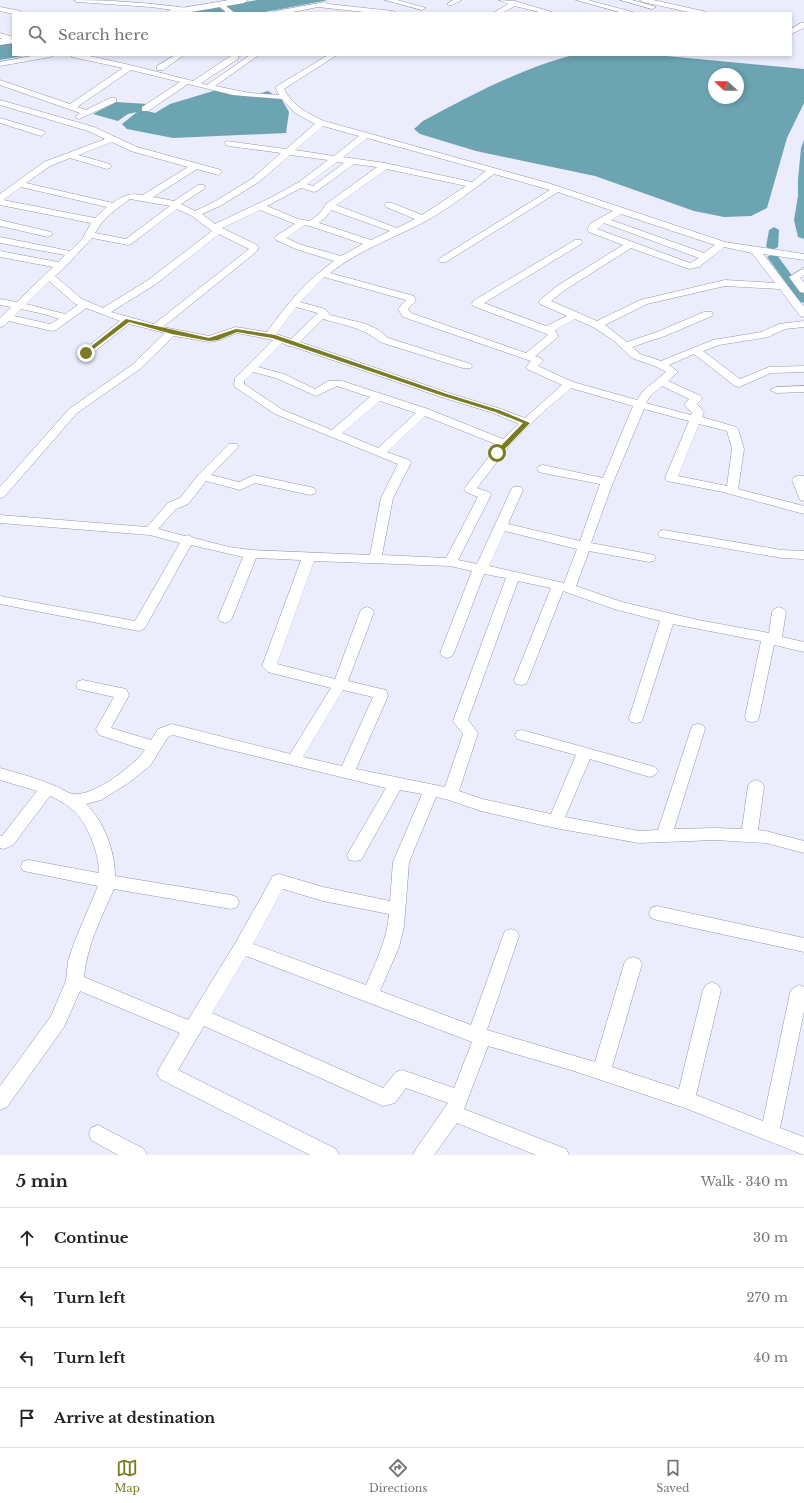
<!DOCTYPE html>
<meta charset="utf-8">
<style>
:root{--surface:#fff;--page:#f6f6f6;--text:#222;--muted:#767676;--line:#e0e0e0;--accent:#7a7b22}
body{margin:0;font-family:"Libre Baskerville",serif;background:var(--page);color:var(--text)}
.compass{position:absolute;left:708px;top:68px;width:36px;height:36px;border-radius:50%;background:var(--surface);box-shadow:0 2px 6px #0003;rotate:292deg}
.stop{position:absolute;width:12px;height:12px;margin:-9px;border:3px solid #7a7b22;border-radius:50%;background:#fff}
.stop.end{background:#7a7b22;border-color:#fff;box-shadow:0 1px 4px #0008}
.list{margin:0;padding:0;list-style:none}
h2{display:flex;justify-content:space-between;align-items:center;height:52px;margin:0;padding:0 16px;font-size:17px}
h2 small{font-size:13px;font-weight:400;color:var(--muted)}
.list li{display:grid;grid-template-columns:26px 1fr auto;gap:12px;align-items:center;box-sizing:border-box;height:60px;padding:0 16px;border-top:1px solid var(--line)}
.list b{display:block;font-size:15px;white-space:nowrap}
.list em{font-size:13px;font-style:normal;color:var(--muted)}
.icon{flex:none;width:22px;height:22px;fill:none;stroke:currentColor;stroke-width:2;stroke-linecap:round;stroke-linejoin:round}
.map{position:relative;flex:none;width:804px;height:1155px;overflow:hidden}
.search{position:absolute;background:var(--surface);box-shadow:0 2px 6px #0003;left:12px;right:12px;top:12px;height:44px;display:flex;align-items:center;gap:10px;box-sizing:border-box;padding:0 14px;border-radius:0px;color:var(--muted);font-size:15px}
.sheet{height:292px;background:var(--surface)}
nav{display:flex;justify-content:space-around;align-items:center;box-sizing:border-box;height:56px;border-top:1px solid var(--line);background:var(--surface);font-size:11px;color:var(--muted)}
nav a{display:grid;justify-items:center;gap:2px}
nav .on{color:var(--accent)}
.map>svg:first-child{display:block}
.water{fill:#6ca4b2;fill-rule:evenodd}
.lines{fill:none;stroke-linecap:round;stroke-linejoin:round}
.canal{fill:#6ca4b2;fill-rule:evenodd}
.minor-casing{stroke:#9596a8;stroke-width:1}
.tertiary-casing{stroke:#9596a8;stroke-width:1}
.minor{fill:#fff;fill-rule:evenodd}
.tertiary{fill:#fff;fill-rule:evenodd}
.route{fill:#7a7b22}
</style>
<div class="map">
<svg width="804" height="1155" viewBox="0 0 804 1155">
<rect width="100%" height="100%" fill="#ebecfc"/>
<!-- water -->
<g class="water">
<path d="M 257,0 L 328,0 L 260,13 L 183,13 Z"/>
<path d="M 13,43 L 13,55 L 28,55 L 0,60 L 0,45 Z"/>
<path d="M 573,55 L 656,55 L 804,69 L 804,103 L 787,138 L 767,208 L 751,216 L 724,217 L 694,211 L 595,176 L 476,151 L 420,134 L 414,129 L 423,121 C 471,95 520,69 573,55 ZM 714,74 L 738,74 L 738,98 L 714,98 Z"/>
<path d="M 220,89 L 245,96 L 249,93 L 258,94 L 268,91 L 282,100 L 289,112 L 286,133 L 173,138 L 127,129 L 122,124 L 137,112 L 128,114 L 118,121 L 93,114 L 116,102 L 148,104 L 143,110 L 155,113 L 170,104 Z"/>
<path d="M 804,140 L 804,239 L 798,237 L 794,220 L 798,196 L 798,180 L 801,148 Z"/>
</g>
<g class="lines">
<!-- canal -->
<g class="canal">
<path d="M 774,227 L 779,230 L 778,247 L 772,250 L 766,247 L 769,230 Z"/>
<path d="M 773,254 L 777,255 L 804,292 L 804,303 L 800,302 L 767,257 Z"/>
</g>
<defs>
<g id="minor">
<path d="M 74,0 C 112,0 149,3 187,8 L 191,10 L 187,12 L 151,7 L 77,2 Z"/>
<path d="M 385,0 L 397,0 L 426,8 L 422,10 Z"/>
<path d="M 453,0 L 462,0 L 452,5 L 448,5 L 448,3 Z"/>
<path d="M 499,0 L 515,1 L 555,13 L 543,13 L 515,6 L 502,13 L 493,13 L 508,4 Z"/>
<path d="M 576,0 L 588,0 L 636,13 L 623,13 Z"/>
<path d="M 620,0 L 632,0 L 656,7 L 652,9 Z"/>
<path d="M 640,0 L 653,0 L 703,11 L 707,13 L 693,13 L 643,2 Z"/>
<path d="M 220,2 L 222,3 L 235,13 L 227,13 L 216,4 Z"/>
<path d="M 325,2 L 328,4 L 393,11 L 397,13 L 373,13 L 318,7 L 288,13 L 272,13 L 276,11 Z"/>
<path d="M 0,7 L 21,11 L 22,13 L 13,14 L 0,11 Z"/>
<path d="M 801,23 L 804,23 L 804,28 L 791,34 L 791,29 Z"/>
<path d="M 0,33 L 13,37 L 13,42 L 0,38 Z"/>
<path d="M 37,55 L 54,55 L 50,57 L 0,66 L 0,62 Z"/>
<path d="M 71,55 L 85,55 L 130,65 L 193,81 L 232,55 L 238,55 L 238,59 L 201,83 L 207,85 L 250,55 L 259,55 L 215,86 L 250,93 L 279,95 L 276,88 L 277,86 L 328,55 L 337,55 L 284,89 C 292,105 308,114 324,121 L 548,183 L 725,242 L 804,254 L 804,260 L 763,254 L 804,307 L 804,317 L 800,316 L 780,289 L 725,286 L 647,304 L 605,325 L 627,342 L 657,332 L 704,312 L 712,312 L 713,314 L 712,316 L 665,336 L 632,347 L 640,354 L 661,361 L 713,340 L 761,332 L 779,324 L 804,321 L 804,327 L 785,329 L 768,337 L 719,345 L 703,351 L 740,379 L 769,367 L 804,366 L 804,372 L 771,373 L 739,387 L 735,386 L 694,354 L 669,365 L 678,372 L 668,381 L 701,396 L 703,398 L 697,404 L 704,412 L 702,417 L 736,427 L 738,429 L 744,449 L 738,489 L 804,506 L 804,514 L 723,492 L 667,481 L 665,478 L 689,421 L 644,409 L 612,485 L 591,543 L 649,554 L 654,555 L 655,558 L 654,561 L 649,562 L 589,551 L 576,586 L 622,602 L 698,620 L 769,633 L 772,612 L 774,609 L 779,607 L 784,609 L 786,612 L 782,637 L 804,642 L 804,652 L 774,645 L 759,717 L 757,721 L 752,722 L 747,721 L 745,717 L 761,641 L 673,624 L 643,718 L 641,722 L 636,723 L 631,722 L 629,718 L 660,621 L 614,609 L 563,591 L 528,680 L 526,684 L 521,685 L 516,684 L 514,680 L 551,588 L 518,581 L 468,720 L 478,733 L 459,791 L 482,799 L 551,814 L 576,755 L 517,739 L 515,735 L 517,731 L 522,730 L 655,767 L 658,771 L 655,775 L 650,777 L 590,759 L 565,817 L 639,831 L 658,830 L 691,729 L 693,725 L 698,724 L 703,725 L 705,729 L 674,829 L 715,828 L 742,829 L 748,786 L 751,782 L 756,780 L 761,782 L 764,786 L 758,830 L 766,831 L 804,841 L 804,853 L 766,843 L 715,840 L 639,843 L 555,828 L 481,811 L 449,800 L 436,797 L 409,862 L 404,926 L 399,947 L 380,991 L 471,1025 L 503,936 L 505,931 L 511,929 L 517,931 L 519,936 L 487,1030 L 595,1062 L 624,964 L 627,959 L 633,957 L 639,959 L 642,964 L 612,1067 L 679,1089 L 703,990 L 706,985 L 712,982 L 718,985 L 721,990 L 696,1095 L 763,1121 L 790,993 L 793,988 L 799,985 L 804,987 L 804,1011 L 780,1128 L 804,1137 L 804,1155 L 685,1108 L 571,1070 L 488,1046 L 464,1109 L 566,1149 L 569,1155 L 536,1155 L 457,1123 L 434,1155 L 413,1155 L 416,1149 L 448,1103 L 406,1088 L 395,1103 L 383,1106 L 204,1026 L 178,1070 L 336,1149 L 339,1155 L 310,1155 L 160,1079 L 157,1073 L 160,1067 L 180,1033 L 80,991 L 64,1027 L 7,1107 L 0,1110 L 0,1086 L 51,1016 L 66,981 L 68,961 L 74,943 L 98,886 L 29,872 L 23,871 L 21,866 L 23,861 L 29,860 L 99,873 C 99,862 96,851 92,840 C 82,816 74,807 50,796 L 13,845 L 4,849 L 0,848 L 0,836 L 2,836 L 37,791 L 0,780 L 0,768 C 18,773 36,778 53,785 C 59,787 67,793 73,794 C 93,797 135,765 145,750 L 99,735 L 96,729 L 114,697 L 78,689 L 76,685 L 78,681 L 83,680 L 126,689 L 129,695 L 111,728 L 151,740 L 158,729 L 172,724 L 290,754 L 331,688 L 268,672 L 262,666 L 301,560 L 256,558 L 232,618 L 230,621 L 225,623 L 220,621 L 218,618 L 243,557 L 191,545 L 146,626 L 144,629 L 139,631 L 0,604 L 0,596 L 135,621 L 180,543 L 150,535 L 0,523 L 0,515 L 147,527 L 168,503 L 180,498 L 199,474 L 229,444 L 237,444 L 239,446 L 211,475 L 239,482 L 254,475 L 310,487 L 314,488 L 316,491 L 314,494 L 310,495 L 255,483 L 240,490 L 206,481 L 188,504 L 176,509 L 158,529 L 185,536 L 188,535 L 194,538 L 229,547 L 251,550 L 370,555 L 381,498 L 398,464 L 275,414 L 235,387 L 234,385 L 235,378 L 273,340 L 237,333 L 220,340 L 209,342 L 174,336 L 140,369 L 77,413 L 4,497 L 0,498 L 0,487 L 69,409 L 132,365 L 165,333 L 129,324 L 90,355 L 82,355 L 81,353 L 82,351 L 120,321 L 86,308 L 56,330 L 52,331 L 9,321 L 4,326 L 0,327 L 0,318 L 11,307 L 0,305 L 0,299 L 17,302 L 53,267 L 0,257 L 0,251 L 58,262 L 65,255 L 0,243 L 0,237 L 70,251 L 83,238 L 91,223 L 0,205 L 0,194 L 44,162 L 105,139 L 88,131 L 0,105 L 0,100 L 94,127 L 137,147 L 221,170 L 222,172 L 218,175 L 197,169 L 153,197 L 174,201 L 198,185 L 204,185 L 205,187 L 204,189 L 181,204 L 195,211 L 214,202 L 253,178 L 281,153 L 229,146 L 226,145 L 225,143 L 226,141 L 286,149 L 315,124 L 295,113 L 282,99 L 233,95 L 188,84 L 148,111 L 142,111 L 142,107 L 180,82 L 131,70 L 77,107 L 86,110 L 110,98 L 116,98 L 116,102 L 79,119 L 75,117 L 80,113 L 0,85 L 0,80 L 70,104 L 123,68 L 72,57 ZM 323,126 L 359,136 L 334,156 L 295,150 ZM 367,138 L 486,171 L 472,182 L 385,163 L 343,157 ZM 112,142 L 131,151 L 188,167 L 143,195 C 130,193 124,195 113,203 L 26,183 L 50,166 L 70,158 L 107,169 L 110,168 L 111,166 L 110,164 L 78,155 ZM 290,155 L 328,160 L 299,182 L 272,197 L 215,224 L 202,214 L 220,206 L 259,182 ZM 337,162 L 344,163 L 313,186 L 307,184 ZM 354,164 L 377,167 L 326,204 L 320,213 L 310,221 L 298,219 L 267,206 L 301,188 L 314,192 L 317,191 ZM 387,169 L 466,186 L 422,215 L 392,203 L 386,203 L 384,205 L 386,207 L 415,219 L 397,228 L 336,205 ZM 494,174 L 550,190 L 440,258 L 438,260 L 440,262 L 446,262 L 558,192 L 613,211 L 591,223 L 587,230 L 589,232 L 623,245 L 557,286 L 540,300 L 539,302 L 540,304 L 567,316 L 546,326 L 484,303 L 581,244 L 583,242 L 581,240 L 575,240 L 473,301 L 472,304 L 473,306 L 547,334 L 548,335 L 526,353 L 411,313 L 408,309 L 416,301 L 414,296 L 330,273 C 359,250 394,238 426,221 C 450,208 472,190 494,174 ZM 21,187 L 107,207 L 95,218 L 3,200 ZM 130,199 L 170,206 L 126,239 L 95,233 C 104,217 116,209 130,199 ZM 177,209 L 192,216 L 212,231 L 148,280 L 103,308 L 82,299 L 55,276 L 64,268 L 92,238 L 128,245 L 131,244 ZM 260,210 L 295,224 L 276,236 L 274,238 L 276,240 L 296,249 L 334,261 C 307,280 286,305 267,332 L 236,327 L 209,336 L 163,327 L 256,252 L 259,247 L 257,245 L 222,228 ZM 331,210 L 390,231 L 371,240 L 319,223 L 326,217 ZM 621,214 L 715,245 L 704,253 L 611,220 ZM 604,223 L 699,258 L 690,263 L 597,229 ZM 305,225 L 310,226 L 363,244 L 341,256 L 302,245 L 286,238 ZM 219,234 L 249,249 L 154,324 L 111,312 L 156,284 ZM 724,247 L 752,253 L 775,283 L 725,280 L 640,300 L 597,321 L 551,301 L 565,290 L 631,248 L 689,269 L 699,267 ZM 324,277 L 406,300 L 398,309 L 403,317 L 531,361 L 526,367 L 527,369 L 562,385 L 525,418 L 501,409 L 449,393 L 300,342 L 323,319 C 344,325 364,328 380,342 L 463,368 L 471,368 L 472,366 L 471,364 L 388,338 L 379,330 L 366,324 L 330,315 L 325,309 L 300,302 ZM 49,281 L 74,303 L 78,305 L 65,314 L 26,304 ZM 296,307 L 318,313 L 291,339 L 276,334 ZM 21,309 L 44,314 L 59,319 L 50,324 L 14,316 ZM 575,319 L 593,327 L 613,340 L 632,358 L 657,367 L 666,372 L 643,391 L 637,400 L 573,382 L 538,366 L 543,361 L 541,358 L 535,356 L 557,338 L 558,336 L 555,330 ZM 282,343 L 288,346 L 294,347 L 441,397 L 493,413 L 519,424 L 503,439 L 428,409 L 342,381 L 328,381 L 315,389 L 284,374 L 258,367 ZM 253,372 L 276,378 L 316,396 L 337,386 L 370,397 L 332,430 L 283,410 L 244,384 L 244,381 ZM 662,386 L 689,399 L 684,404 L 692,413 L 691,415 L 646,403 L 651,395 ZM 571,388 L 633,406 L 603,478 L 543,465 L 539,466 L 537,469 L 539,472 L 543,473 L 600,484 L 580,541 L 508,524 L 523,490 L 521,487 L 513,487 L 511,490 L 477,564 L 458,560 L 491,495 L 489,492 L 477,488 L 509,446 L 541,414 ZM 380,401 L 416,413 L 378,448 L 342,433 ZM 425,416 L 498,445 L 464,489 L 466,492 L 478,497 L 446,558 L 382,555 L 393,498 L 411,463 L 409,460 L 387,452 ZM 699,424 L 727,431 L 732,449 L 727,486 L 678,476 ZM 505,531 L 577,549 L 564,583 L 489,566 ZM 314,561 L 450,566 L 472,571 L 440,653 L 442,656 L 447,658 L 452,656 L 454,653 L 484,574 L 506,578 L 453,721 L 463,734 L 445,787 L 356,769 L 388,696 L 386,690 L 348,681 L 374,612 L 372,609 L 367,607 L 362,609 L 360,612 L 335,679 L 277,664 ZM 343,690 L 373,697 L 342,766 L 303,757 ZM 173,735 L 218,747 L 386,788 L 347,855 L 349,860 L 355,861 L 361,860 L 400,790 L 422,794 L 393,862 L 390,901 L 323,887 L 279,874 L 273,876 L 236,942 L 188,1020 L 84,977 C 87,945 101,918 114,889 L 231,909 L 237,907 L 239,902 L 237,897 L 231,895 L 115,876 C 115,851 104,821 86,804 L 101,800 L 127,784 L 150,766 L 168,737 ZM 283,889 L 323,901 L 389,914 C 387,940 376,962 366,985 L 253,944 ZM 246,956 L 472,1042 L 454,1088 L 402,1070 L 396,1072 L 383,1088 L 212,1013 Z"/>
<path d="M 175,55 L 184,55 L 163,70 L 157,70 L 157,66 Z"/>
<path d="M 0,118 L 44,131 L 45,133 L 41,136 L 0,123 Z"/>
<path d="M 0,220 L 51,232 L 53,234 L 48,237 L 0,226 Z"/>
<path d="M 804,268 L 804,275 L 800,278 L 804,283 L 804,293 L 800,292 L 789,277 Z"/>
<path d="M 804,386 L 804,392 L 776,393 L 770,390 L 776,387 Z"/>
<path d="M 798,476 L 804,476 L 804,501 L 800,500 L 792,480 L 794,477 Z"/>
<path d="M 664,530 L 782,550 L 804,551 L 804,559 L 782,558 L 660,537 L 658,534 L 660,531 Z"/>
<path d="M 657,906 L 804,938 L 804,952 L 657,920 L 651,918 L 649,913 L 651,908 Z"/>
<path d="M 98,1125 L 144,1149 L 147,1155 L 118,1155 L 91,1140 L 89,1134 L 91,1128 Z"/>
</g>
<g id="tertiary">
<path d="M 229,0 L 248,0 L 244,3 L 185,13 L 166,13 L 170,10 Z"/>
<path d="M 13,37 L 13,43 L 0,45 L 0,39 Z"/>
</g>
</defs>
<!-- minor casing -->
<use href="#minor" class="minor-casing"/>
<!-- tertiary casing -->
<use href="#tertiary" class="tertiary-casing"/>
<!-- minor -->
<use href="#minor" class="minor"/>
<!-- tertiary -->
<use href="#tertiary" class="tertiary"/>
</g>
<!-- route -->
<path class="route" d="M 126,319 L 209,338 L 236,329 L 275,335 L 447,394 L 499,410 L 530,423 L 499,455 L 495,455 L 495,452 L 523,423 L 495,412 L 443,396 L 272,338 L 237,332 L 218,340 L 209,341 L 172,334 L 129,322 L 87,354 L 84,354 L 84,352 Z"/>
</svg>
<svg class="compass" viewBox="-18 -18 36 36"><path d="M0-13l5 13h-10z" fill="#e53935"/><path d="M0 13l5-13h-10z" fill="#767676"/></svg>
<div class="stop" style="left:497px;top:453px"></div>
<div class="stop end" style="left:86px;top:353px"></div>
<div class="search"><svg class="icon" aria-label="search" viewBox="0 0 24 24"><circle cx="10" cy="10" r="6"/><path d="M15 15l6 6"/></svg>Search here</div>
</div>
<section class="sheet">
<h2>5 min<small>Walk · 340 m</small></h2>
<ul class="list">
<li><svg class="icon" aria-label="ahead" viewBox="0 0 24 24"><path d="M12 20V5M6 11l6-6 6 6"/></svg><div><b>Continue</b></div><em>30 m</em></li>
<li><svg class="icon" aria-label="left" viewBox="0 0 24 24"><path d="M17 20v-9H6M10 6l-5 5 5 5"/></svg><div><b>Turn left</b></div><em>270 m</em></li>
<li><svg class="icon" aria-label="left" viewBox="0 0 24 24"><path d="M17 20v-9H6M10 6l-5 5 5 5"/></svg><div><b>Turn left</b></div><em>40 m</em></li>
<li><svg class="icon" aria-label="arrive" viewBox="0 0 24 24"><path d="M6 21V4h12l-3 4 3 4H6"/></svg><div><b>Arrive at destination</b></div></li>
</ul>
</section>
<nav>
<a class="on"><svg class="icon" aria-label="map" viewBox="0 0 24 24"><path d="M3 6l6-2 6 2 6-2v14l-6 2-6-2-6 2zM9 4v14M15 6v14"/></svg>Map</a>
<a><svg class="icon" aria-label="directions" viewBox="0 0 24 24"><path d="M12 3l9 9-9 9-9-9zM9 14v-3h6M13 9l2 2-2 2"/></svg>Directions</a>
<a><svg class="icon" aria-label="saved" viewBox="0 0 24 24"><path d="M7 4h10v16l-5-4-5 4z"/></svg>Saved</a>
</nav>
